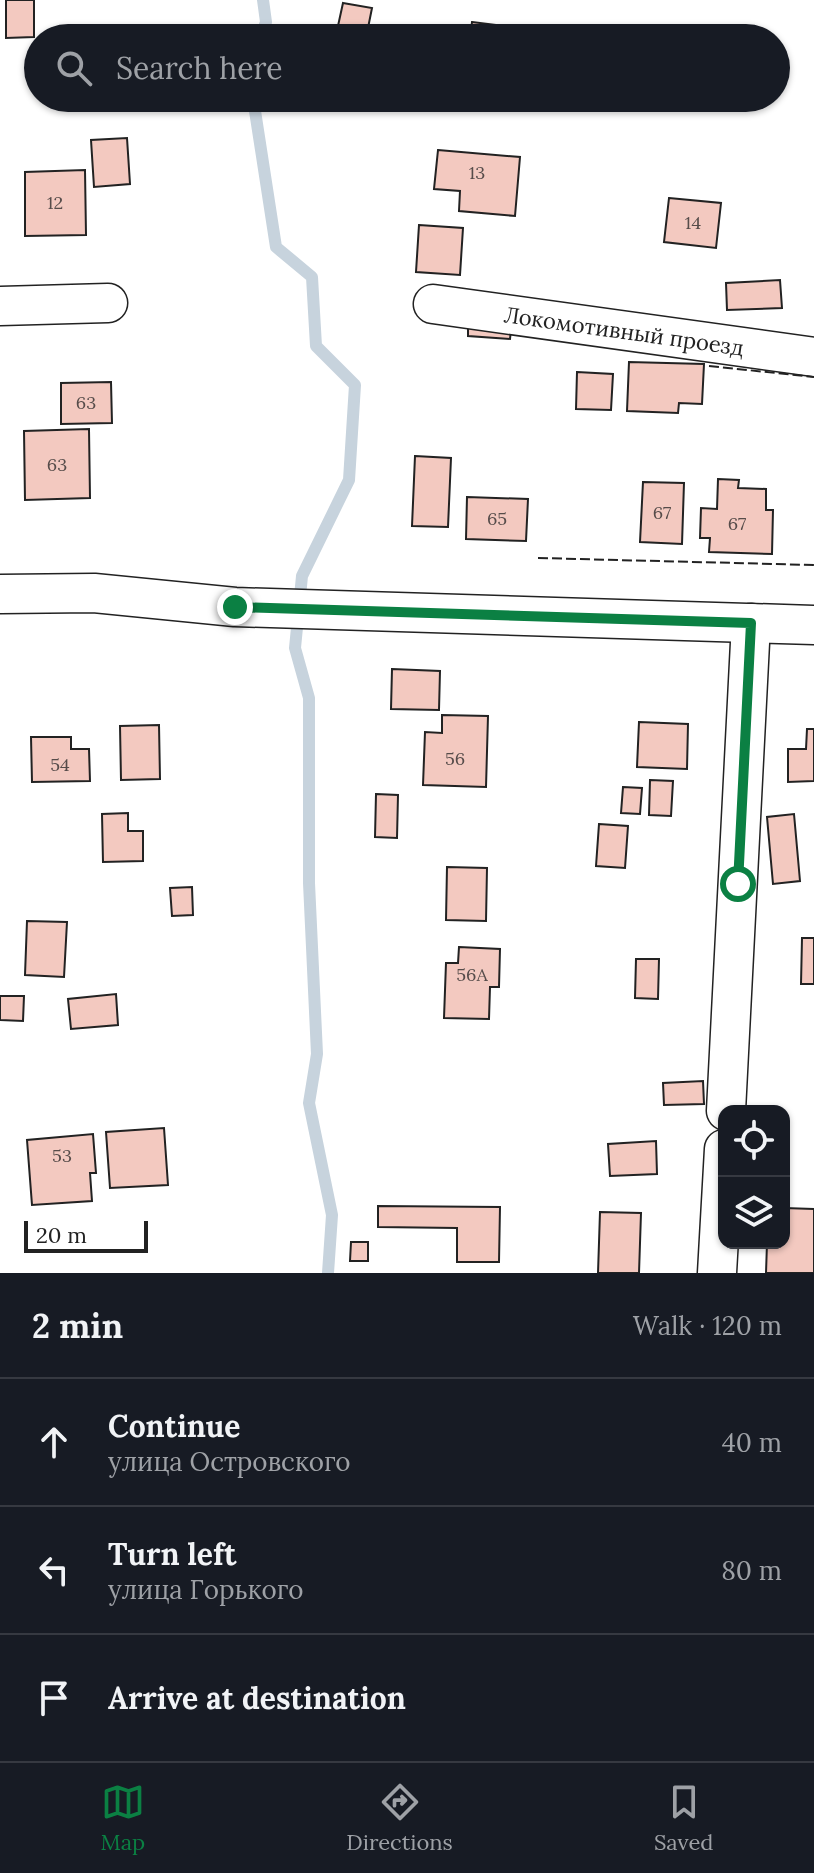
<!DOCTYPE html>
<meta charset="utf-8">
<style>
:root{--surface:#171b24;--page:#242831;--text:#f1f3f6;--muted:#9ea1a6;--line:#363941;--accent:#0b8043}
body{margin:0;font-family:Lora,serif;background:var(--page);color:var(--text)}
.controls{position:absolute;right:24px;bottom:24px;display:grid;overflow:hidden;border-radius:16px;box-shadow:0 2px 6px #0004}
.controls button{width:72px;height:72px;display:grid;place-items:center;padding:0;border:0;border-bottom:2px solid var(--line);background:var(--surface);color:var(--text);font:40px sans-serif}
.scale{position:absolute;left:24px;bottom:20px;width:124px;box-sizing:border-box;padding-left:8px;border:4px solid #222;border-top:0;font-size:22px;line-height:28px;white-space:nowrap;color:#222;-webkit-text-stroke:6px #fff;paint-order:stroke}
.stop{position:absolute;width:24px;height:24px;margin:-18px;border:6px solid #0b8043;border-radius:50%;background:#fff}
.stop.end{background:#0b8043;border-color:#fff;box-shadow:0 2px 8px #0008}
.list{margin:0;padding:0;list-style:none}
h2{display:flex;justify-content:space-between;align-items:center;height:104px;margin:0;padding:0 32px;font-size:34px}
h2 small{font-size:26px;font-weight:400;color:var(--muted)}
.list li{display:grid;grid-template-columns:52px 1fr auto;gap:24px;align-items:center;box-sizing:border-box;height:128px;padding:0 32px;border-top:2px solid var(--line)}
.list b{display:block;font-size:30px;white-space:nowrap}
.list p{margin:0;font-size:26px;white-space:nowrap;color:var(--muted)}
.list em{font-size:26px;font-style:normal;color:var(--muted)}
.icon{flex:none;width:44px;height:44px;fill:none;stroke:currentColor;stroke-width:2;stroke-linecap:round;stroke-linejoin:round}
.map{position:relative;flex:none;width:814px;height:1273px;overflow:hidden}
.search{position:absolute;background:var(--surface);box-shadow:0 2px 6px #0004;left:24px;right:24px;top:24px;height:88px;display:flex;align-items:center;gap:20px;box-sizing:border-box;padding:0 28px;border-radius:44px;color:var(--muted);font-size:30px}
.sheet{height:488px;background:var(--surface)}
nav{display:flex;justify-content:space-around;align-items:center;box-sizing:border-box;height:112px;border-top:2px solid var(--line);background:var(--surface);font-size:22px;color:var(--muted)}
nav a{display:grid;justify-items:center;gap:4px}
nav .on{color:var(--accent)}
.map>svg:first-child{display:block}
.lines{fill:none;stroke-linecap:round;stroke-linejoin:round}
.stream{stroke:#c7d3dd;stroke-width:12}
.building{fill:#f3c9c0;stroke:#222;stroke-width:2}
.street-casing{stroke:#222;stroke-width:41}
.street{stroke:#fff;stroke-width:38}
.fence{stroke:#222;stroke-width:2;stroke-dasharray:10 4;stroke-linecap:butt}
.route{stroke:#0b8043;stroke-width:10}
.labels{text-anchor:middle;stroke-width:6;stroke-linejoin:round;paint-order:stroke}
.number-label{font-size:18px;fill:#564c4a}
.street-label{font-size:22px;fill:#222;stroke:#fff}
</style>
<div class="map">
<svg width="814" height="1273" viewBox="0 0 814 1273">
<rect width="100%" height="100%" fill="#fff"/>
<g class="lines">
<!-- stream -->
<g class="stream">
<path d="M 260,38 L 266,22 L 263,0"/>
<path d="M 253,98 L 276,247 L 312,277 L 316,346 L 355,385 L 349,480 L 302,576 L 295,648 L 309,698 L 309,883 L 317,1054 L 309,1103 L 332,1215 L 328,1273"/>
</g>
</g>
<!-- building -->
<g class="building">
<path d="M 6,0 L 34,0 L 34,37 L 6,38 Z"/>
<path d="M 343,3 L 372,8 L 366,38 L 336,35 Z"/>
<path d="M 472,22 L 519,28 L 518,38 L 470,38 Z"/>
<path d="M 572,98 L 606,98 L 604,109 L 571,105 Z"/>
<path d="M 127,138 L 130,184 L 94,187 L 91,140 Z"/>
<path d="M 438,150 L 520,157 L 515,216 L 459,211 L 460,191 L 434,189 Z"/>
<path d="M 85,170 L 86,235 L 25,236 L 25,172 Z"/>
<path d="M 669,198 L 721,203 L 716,248 L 664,242 Z"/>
<path d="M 419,225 L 463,228 L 460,275 L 416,272 Z"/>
<path d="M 780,280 L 782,308 L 727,310 L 726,283 Z"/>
<path d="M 468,319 L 512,321 L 510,339 L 468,336 Z"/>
<path d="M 629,362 L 704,364 L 702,404 L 679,403 L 678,413 L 627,411 Z"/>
<path d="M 577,372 L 613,374 L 611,410 L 576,409 Z"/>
<path d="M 111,382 L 112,423 L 61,424 L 61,383 Z"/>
<path d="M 89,429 L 90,498 L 25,500 L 24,431 Z"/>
<path d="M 415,456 L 451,458 L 448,527 L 412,526 Z"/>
<path d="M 718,479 L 739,480 L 738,488 L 766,489 L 766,510 L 773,510 L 772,554 L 709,552 L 710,538 L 700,538 L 701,508 L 717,509 Z"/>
<path d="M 643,482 L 684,483 L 682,544 L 640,542 Z"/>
<path d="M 467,497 L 528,499 L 526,541 L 466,539 Z"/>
<path d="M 392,669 L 440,671 L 439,710 L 391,709 Z"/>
<path d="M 442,715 L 488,716 L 486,787 L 423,785 L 425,732 L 442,733 Z"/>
<path d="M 639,722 L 688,724 L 687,769 L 637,767 Z"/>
<path d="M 159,725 L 160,779 L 121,780 L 120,726 Z"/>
<path d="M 807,729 L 814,729 L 814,781 L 788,782 L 788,749 L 806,749 Z"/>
<path d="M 31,737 L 71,737 L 71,749 L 89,749 L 90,781 L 32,782 Z"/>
<path d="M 650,780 L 673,781 L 671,816 L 649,815 Z"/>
<path d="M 623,787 L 642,788 L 640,814 L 621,813 Z"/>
<path d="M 376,794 L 398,795 L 397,838 L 375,837 Z"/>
<path d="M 128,813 L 128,831 L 143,831 L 143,861 L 103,862 L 102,814 Z"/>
<path d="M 794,814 L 800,881 L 773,884 L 767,817 Z"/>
<path d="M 599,824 L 628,826 L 625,868 L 596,866 Z"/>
<path d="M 447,867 L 487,868 L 486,921 L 446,920 Z"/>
<path d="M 192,887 L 193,915 L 172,916 L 170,888 Z"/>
<path d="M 27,921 L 67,922 L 64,977 L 25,975 Z"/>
<path d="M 802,938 L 814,938 L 814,984 L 801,984 Z"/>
<path d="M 459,947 L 500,949 L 499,987 L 490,987 L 489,1019 L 444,1018 L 446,963 L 458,963 Z"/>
<path d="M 636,959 L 659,959 L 658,999 L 635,998 Z"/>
<path d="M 116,994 L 118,1025 L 71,1029 L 68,999 Z"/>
<path d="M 0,996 L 24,996 L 23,1021 L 0,1020 Z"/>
<path d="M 703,1081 L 704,1104 L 664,1105 L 663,1083 Z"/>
<path d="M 164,1128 L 168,1185 L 110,1188 L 106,1132 Z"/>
<path d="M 93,1134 L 96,1173 L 90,1173 L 92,1201 L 32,1205 L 27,1140 Z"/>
<path d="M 656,1141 L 657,1174 L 610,1176 L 608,1144 Z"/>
<path d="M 378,1206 L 500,1207 L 499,1262 L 457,1262 L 457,1228 L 378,1227 Z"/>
<path d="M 784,1208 L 814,1209 L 814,1273 L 766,1273 L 767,1243 L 784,1243 Z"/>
<path d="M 600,1212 L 641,1213 L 639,1273 L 598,1273 Z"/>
<path d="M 351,1242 L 368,1242 L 368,1261 L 350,1261 Z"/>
</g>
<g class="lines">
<defs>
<g id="street">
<path d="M 433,304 L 814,357"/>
<path d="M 0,306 L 108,303"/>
<path d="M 0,594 L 94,593 L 235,607 L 814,625"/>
<path d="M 726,1111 L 751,623"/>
<path d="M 717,1273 L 724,1149"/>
</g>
</defs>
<!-- street casing -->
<use href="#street" class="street-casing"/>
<!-- street -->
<use href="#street" class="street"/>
<!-- fence -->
<g class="fence">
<path d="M 709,366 L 814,377"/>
<path d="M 538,558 L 814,565"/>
</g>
</g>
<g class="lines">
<!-- route -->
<path class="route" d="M 235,607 L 751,623 L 738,884"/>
</g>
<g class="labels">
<!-- number labels -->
<g class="number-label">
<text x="477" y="179">13</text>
<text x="55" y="209">12</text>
<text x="693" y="229">14</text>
<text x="86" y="409">63</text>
<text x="57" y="471">63</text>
<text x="662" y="519">67</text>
<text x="497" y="525">65</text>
<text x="737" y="530">67</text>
<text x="455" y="765">56</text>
<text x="60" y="771">54</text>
<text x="472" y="981">56А</text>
<text x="62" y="1162">53</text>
</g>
<!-- street labels -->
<g class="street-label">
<text transform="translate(624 331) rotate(8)" y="8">Локомотивный проезд</text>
</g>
</g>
</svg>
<div class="controls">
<button><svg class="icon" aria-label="locate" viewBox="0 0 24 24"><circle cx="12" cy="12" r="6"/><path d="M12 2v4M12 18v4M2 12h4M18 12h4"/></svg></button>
<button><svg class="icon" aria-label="layers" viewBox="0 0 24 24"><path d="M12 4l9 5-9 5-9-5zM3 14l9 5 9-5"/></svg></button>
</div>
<div class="scale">20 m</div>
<div class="stop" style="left:738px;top:884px"></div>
<div class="stop end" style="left:235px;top:607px"></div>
<div class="search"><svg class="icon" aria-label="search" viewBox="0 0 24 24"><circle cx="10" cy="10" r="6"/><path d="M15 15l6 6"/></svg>Search here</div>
</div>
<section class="sheet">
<h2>2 min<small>Walk · 120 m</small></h2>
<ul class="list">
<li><svg class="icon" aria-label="ahead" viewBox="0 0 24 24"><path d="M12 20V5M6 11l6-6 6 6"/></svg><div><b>Continue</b><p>улица Островского</p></div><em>40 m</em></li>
<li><svg class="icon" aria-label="left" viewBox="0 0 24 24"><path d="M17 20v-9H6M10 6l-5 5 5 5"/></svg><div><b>Turn left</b><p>улица Горького</p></div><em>80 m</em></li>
<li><svg class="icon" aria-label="arrive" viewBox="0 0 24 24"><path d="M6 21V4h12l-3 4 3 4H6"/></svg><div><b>Arrive at destination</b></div></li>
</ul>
</section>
<nav>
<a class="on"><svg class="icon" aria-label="map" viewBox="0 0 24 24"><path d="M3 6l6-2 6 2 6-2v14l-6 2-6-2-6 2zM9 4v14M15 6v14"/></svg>Map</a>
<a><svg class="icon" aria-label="directions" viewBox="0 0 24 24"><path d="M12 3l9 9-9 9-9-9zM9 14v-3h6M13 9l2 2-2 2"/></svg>Directions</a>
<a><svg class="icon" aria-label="saved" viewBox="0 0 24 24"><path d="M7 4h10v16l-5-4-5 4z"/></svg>Saved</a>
</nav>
